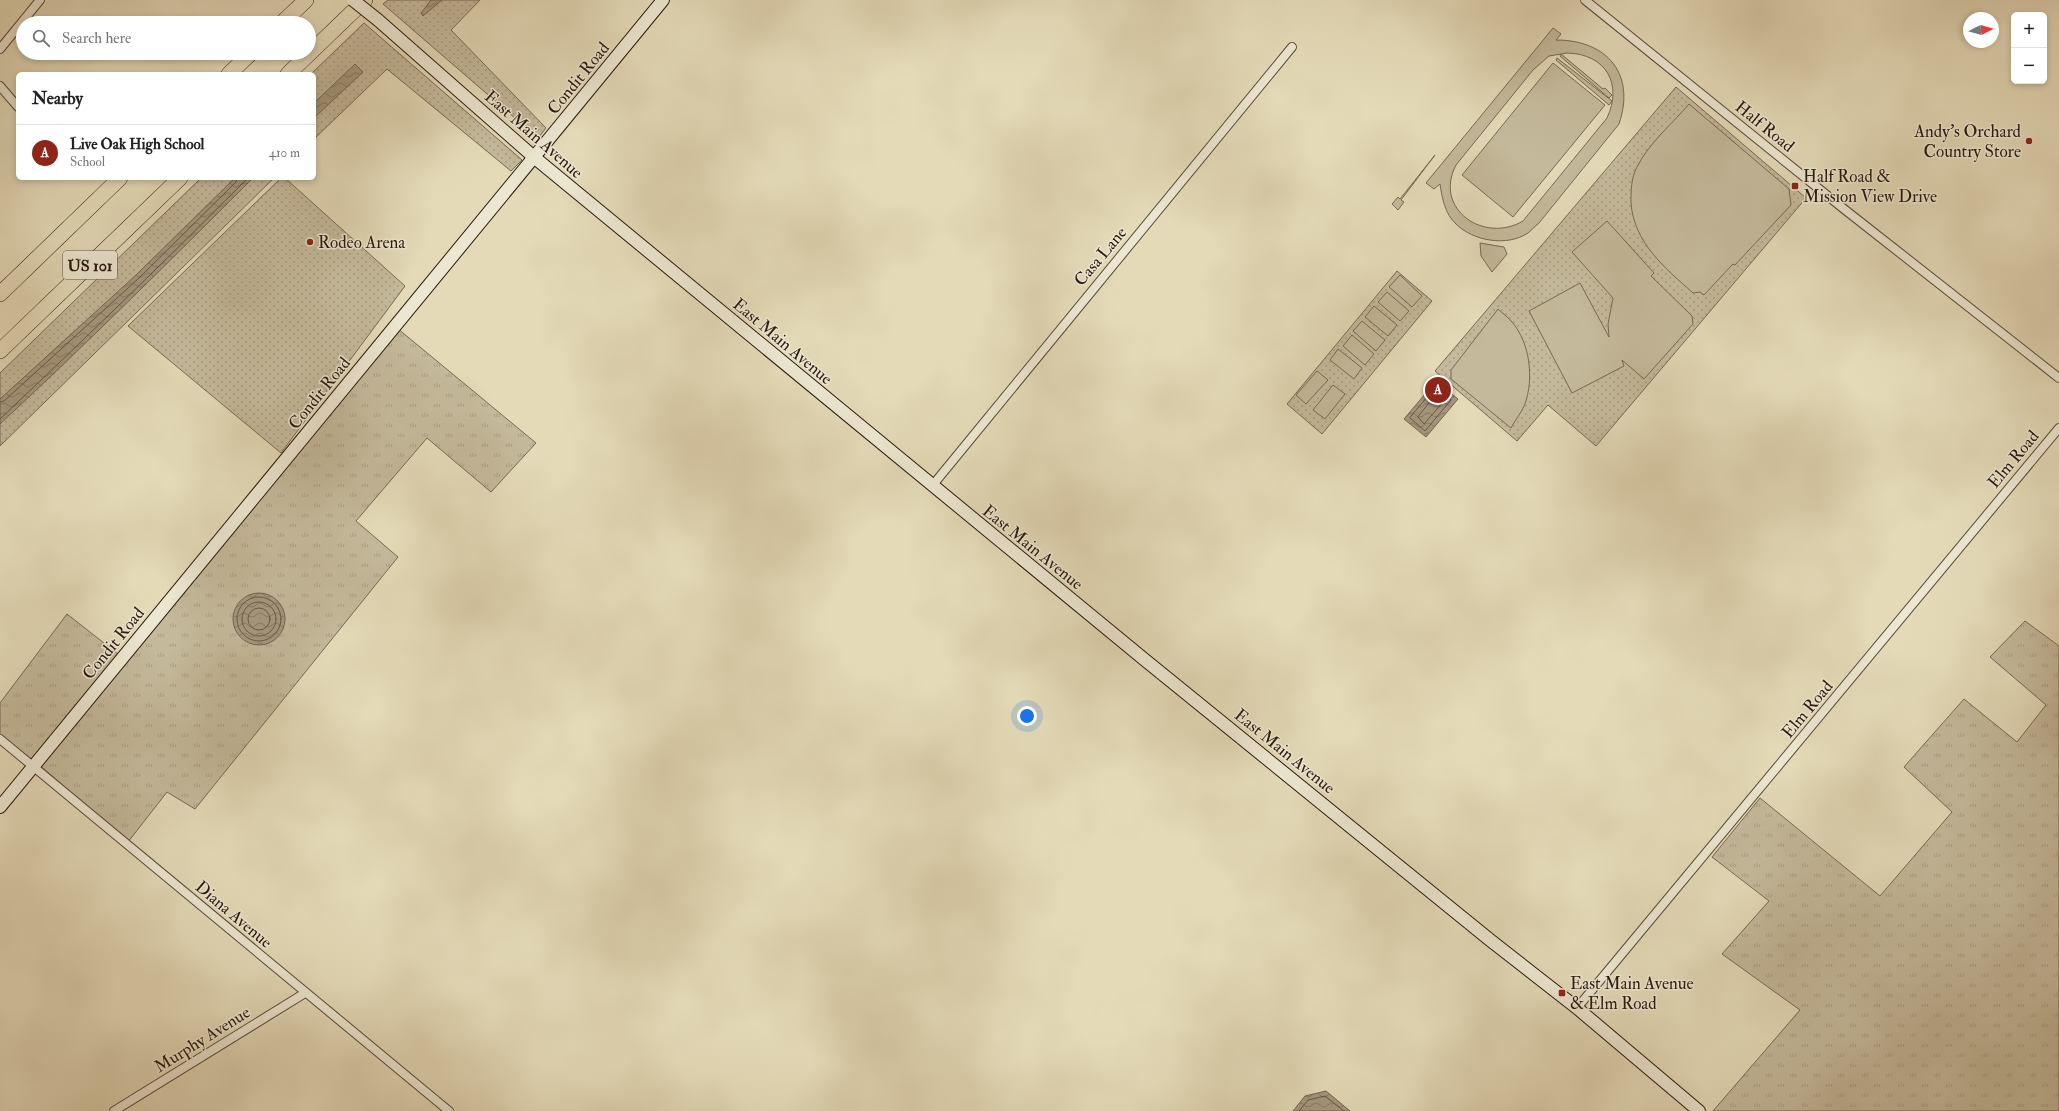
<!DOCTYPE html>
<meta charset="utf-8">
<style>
:root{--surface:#fff;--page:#f6f6f6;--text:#222;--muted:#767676;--line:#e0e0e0;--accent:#8f2418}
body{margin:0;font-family:"IM FELL Double Pica",serif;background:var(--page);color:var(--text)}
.controls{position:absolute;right:12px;top:12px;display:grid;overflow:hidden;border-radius:6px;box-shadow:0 2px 6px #0003}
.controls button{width:36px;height:36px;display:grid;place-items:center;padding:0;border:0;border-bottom:1px solid var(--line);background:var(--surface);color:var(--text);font:20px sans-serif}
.compass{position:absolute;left:1963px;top:12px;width:36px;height:36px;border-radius:50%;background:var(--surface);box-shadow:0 2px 6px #0003;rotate:84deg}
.you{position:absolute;left:1027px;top:716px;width:14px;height:14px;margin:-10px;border:3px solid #fff;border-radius:50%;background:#1a73e8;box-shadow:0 0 0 6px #1a73e833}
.badge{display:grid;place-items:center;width:26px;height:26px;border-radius:50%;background:var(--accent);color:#fff;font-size:13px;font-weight:700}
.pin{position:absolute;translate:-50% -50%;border:2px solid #fff;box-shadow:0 1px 4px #0006}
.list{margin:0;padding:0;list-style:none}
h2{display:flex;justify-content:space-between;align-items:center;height:52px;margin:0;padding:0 16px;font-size:17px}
h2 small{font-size:13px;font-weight:400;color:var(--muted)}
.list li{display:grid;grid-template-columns:26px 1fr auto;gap:12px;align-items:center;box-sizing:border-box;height:56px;padding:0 16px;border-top:1px solid var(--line)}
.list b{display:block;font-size:15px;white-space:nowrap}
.list p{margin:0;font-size:13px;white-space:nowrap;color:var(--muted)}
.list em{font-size:13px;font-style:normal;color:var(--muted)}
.icon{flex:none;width:22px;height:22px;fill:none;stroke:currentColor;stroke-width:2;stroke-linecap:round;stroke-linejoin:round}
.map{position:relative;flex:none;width:2059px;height:1111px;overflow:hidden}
.search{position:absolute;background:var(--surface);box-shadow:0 2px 6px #0003;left:16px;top:16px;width:300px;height:44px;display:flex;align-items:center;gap:10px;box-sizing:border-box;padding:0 14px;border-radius:22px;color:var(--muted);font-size:15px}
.panel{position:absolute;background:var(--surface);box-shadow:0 2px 6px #0003;left:16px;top:72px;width:300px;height:108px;border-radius:6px}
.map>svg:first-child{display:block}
.grass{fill:url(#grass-tufts);stroke:#776954}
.park{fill:url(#park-dots);stroke:#776954}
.pitch{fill:#c4b99b;stroke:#776954;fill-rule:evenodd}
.water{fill:url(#water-waves);stroke:#746551}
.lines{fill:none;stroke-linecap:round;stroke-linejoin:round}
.shore{stroke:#685846;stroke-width:1}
.street-casing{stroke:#584938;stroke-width:10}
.secondary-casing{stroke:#2a190d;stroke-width:14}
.highway-casing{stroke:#2a190d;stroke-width:16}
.street{stroke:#ede7d1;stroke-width:8}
.secondary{stroke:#ede7d1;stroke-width:12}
.highway{stroke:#e4dab8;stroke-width:15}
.secondary-bridge-casing{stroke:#2a190d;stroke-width:14;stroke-linecap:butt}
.secondary-bridge{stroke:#ede7d1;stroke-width:12}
.poi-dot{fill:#8f2418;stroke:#ede7d1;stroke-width:1.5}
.labels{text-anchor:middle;stroke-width:3;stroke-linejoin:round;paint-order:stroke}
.shield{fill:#ede7d1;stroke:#645748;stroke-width:1}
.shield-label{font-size:16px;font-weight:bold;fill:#2a190d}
.street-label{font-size:17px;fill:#2a190d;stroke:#ede7d1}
.poi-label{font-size:17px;fill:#2a190d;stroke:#ede7d1;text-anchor:start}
</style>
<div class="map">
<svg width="2059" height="1111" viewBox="0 0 2059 1111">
<defs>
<pattern id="grass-tufts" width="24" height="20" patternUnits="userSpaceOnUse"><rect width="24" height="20" fill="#c4b99b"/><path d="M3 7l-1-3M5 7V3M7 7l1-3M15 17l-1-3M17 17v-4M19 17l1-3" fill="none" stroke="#a99e84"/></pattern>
<pattern id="park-dots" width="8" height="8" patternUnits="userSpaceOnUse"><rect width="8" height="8" fill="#c4b99b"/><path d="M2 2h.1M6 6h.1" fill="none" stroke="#a99e84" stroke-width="1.8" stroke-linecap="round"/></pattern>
<pattern id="water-waves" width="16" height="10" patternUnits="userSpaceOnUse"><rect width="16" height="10" fill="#a5987e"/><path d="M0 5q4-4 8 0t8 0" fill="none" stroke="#877b66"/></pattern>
</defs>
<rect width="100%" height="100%" fill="#e4dab8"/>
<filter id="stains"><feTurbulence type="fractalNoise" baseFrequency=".005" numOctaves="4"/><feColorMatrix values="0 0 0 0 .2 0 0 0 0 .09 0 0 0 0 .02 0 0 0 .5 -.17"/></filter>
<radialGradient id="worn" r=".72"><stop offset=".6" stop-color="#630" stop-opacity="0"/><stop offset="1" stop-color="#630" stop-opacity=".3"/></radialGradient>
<!-- grass -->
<g class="grass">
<path d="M 397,328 L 536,443 L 491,492 L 427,438 L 356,521 L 398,557 L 195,809 L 167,792 L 128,842 L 43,768 L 0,735 L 0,703 L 67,614 L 123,658 Z"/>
<path d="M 2025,621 L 2059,646 L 2059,1111 L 1713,1111 L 1800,1010 L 1722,954 L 1769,901 L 1712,857 L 1760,798 L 1880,896 L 1952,812 L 1904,767 L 1964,699 L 2017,742 L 2046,705 L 1990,657 Z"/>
</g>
<!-- park -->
<g class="park">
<path d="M 388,0 L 480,0 L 451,30 L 546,128 L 538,138 L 383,4 Z"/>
<path d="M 364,23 L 522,160 L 511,171 L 387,69 L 314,139 L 314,74 L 311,74 Z"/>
<path d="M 1676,87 L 1806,198 L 1596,446 L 1548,405 L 1517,441 L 1435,371 Z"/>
<path d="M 201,178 L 274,178 L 0,446 L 0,373 Z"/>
<path d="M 281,178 L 285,178 L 405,286 L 281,453 L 128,326 Z"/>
<path d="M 1397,271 L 1432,301 L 1322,434 L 1287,404 Z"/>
</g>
<!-- pitch -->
<g class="pitch">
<path d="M 1553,28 L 1561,34 L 1556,40 C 1607,40 1636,74 1619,124 L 1539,223 C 1535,226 1532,230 1528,233 C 1507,247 1473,241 1456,224 C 1445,214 1442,198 1440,184 L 1434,189 L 1426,183 ZM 1567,53 C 1606,54 1623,84 1607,118 L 1523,221 C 1484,244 1433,209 1456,165 L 1533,70 L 1549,56 Z"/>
<path d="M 1561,54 L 1603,89 L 1605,88 L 1612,95 L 1609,98 L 1560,56 Z"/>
<path d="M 1557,58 L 1612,101 L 1609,105 L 1556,60 Z"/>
<path d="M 1553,63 L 1605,105 L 1513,217 L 1462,175 Z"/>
<path d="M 1689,104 L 1789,189 L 1791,205 L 1735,265 L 1733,264 L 1704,295 L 1700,292 L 1693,293 C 1665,268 1634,243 1631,203 C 1631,191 1631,178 1637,167 C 1649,143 1672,124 1689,104 Z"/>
<path d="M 1435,155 L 1401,200 L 1404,202 L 1398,210 L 1392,204 L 1398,197 L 1400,199 Z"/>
<path d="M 1607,221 L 1654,273 L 1651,276 L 1692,316 L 1693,324 L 1644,379 L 1622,360 L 1624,366 L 1572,393 L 1529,311 L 1580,283 L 1609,337 L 1608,324 L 1613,298 L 1572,252 Z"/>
<path d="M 1480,243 L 1504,247 L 1507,254 L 1492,272 L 1481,256 Z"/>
<path d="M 1400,275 L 1422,296 L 1412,307 L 1389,287 Z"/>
<path d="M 1387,292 L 1409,311 L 1400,321 L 1378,302 Z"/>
<path d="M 1374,306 L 1397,325 L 1388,336 L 1365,317 Z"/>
<path d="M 1498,309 C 1502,313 1508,317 1512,322 C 1530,343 1534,378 1525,404 C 1522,412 1515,420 1511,428 L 1451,379 L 1451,370 Z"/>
<path d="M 1362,321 L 1385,340 L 1376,351 L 1353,331 Z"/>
<path d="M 1352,335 L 1374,354 L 1365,365 L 1343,346 Z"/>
<path d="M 1338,349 L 1362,368 L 1354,379 L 1330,360 Z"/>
<path d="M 1317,371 L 1328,380 L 1306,404 L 1296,395 Z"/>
<path d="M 1333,385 L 1345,394 L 1325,419 L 1313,410 Z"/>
</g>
<!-- water -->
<g class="water">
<path d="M 431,0 L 442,0 L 423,16 L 421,13 Z"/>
<path d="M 355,64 L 363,72 L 314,118 L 314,103 Z"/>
<path d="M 235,178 L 253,178 C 170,261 86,344 0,424 L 0,399 L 136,275 Z"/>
<path d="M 1436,381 L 1458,399 L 1426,437 L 1404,419 Z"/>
<circle cx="259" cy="619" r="26"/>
<path d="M 1326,1091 L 1350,1111 L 1293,1111 L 1305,1096 Z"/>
</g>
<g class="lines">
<!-- shore -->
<g class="shore">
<path d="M 1436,387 L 1451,400 L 1425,431 L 1410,418 Z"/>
<path d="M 1436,395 L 1438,395 L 1444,401 L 1424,424 L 1418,417 Z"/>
<path d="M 0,402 L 4,401 L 139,278 L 236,182 L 237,178"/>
<path d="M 0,419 C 84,340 166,260 248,178"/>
<circle cx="259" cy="619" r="22"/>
<circle cx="259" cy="619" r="17"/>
<circle cx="259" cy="619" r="11"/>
<path d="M 1299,1111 L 1308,1100 L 1325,1096 L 1344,1111"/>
</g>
<defs>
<g id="street">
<path d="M 1585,0 L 1844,209 L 2059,378"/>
<path d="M 0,49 L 40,0"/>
<path d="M 0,86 L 18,107"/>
<path d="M 932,486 L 1292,47"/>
<path d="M 0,739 L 449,1111"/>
<path d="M 1577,1008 L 2059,428"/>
<path d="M 114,1111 L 305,993"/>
</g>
<g id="secondary">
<path d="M 378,20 L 535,158 L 1145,660 L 1490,940 L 1577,1008 L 1699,1111"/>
<path d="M 0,807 L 663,0"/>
</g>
<g id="highway">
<path d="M 282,23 L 306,0"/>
<path d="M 229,74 L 251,53"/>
<path d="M 288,74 L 365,0"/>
<path d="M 0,294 L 120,178"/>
<path d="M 0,351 L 180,178"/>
</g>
</defs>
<!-- street casing -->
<use href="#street" class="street-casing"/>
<!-- secondary casing -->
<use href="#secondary" class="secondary-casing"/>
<!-- highway casing -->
<use href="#highway" class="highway-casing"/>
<!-- street -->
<use href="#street" class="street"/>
<!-- secondary -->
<use href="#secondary" class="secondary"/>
<!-- highway -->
<use href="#highway" class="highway"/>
<defs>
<path id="secondary-bridge" d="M 353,0 L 378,20"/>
</defs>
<!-- secondary-bridge casing -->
<use href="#secondary-bridge" class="secondary-bridge-casing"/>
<!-- secondary-bridge -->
<use href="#secondary-bridge" class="secondary-bridge"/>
</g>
<!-- markers -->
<g class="poi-dot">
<circle cx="2029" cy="141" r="4"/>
<rect x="1791" y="182" width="8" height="8" rx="2"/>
<circle cx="310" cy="242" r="4"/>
<rect x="1558" y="989" width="8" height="8" rx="2"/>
</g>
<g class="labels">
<!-- shield labels -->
<rect class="shield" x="63" y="251" width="54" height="28" rx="3"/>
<g class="shield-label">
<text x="90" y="271">US 101</text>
</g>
<!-- street labels -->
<g class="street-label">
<text transform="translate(578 78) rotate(-51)" y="6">Condit Road</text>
<text transform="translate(1765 126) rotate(39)" y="6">Half Road</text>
<text transform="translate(534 134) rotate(41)" y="6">East Main Avenue</text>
<text transform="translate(1100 256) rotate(-50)" y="6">Casa Lane</text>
<text transform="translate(783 341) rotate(40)" y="6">East Main Avenue</text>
<text transform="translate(319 393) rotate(-51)" y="6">Condit Road</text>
<text transform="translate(2013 459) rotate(-50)" y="6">Elm Road</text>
<text transform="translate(1033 547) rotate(39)" y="6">East Main Avenue</text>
<text transform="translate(113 643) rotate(-51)" y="6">Condit Road</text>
<text transform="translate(1807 709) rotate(-50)" y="6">Elm Road</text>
<text transform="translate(1285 751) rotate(39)" y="6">East Main Avenue</text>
<text transform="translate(234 914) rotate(40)" y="6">Diana Avenue</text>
<text transform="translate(202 1039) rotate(-32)" y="6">Murphy Avenue</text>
</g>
<!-- poi labels -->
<g class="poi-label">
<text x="2021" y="137" text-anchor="end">Andy's Orchard<tspan x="2021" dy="20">Country Store</tspan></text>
<text x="1803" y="182">Half Road &amp;<tspan x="1803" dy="20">Mission View Drive</tspan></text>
<text x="318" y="248">Rodeo Arena</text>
<text x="1570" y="989">East Main Avenue<tspan x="1570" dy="20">&amp; Elm Road</tspan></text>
</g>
</g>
<rect width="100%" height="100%" filter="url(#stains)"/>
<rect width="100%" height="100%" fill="url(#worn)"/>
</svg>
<div class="controls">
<button>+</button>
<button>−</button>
</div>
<svg class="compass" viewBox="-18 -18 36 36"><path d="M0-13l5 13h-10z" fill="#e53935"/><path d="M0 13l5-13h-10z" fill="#767676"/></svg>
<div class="you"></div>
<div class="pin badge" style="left:1438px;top:390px">A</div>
<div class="search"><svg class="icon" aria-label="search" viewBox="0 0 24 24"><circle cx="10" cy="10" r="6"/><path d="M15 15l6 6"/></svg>Search here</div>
<section class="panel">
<h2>Nearby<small></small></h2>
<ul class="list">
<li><span class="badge">A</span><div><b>Live Oak High School</b><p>School</p></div><em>410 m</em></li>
</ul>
</section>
</div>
